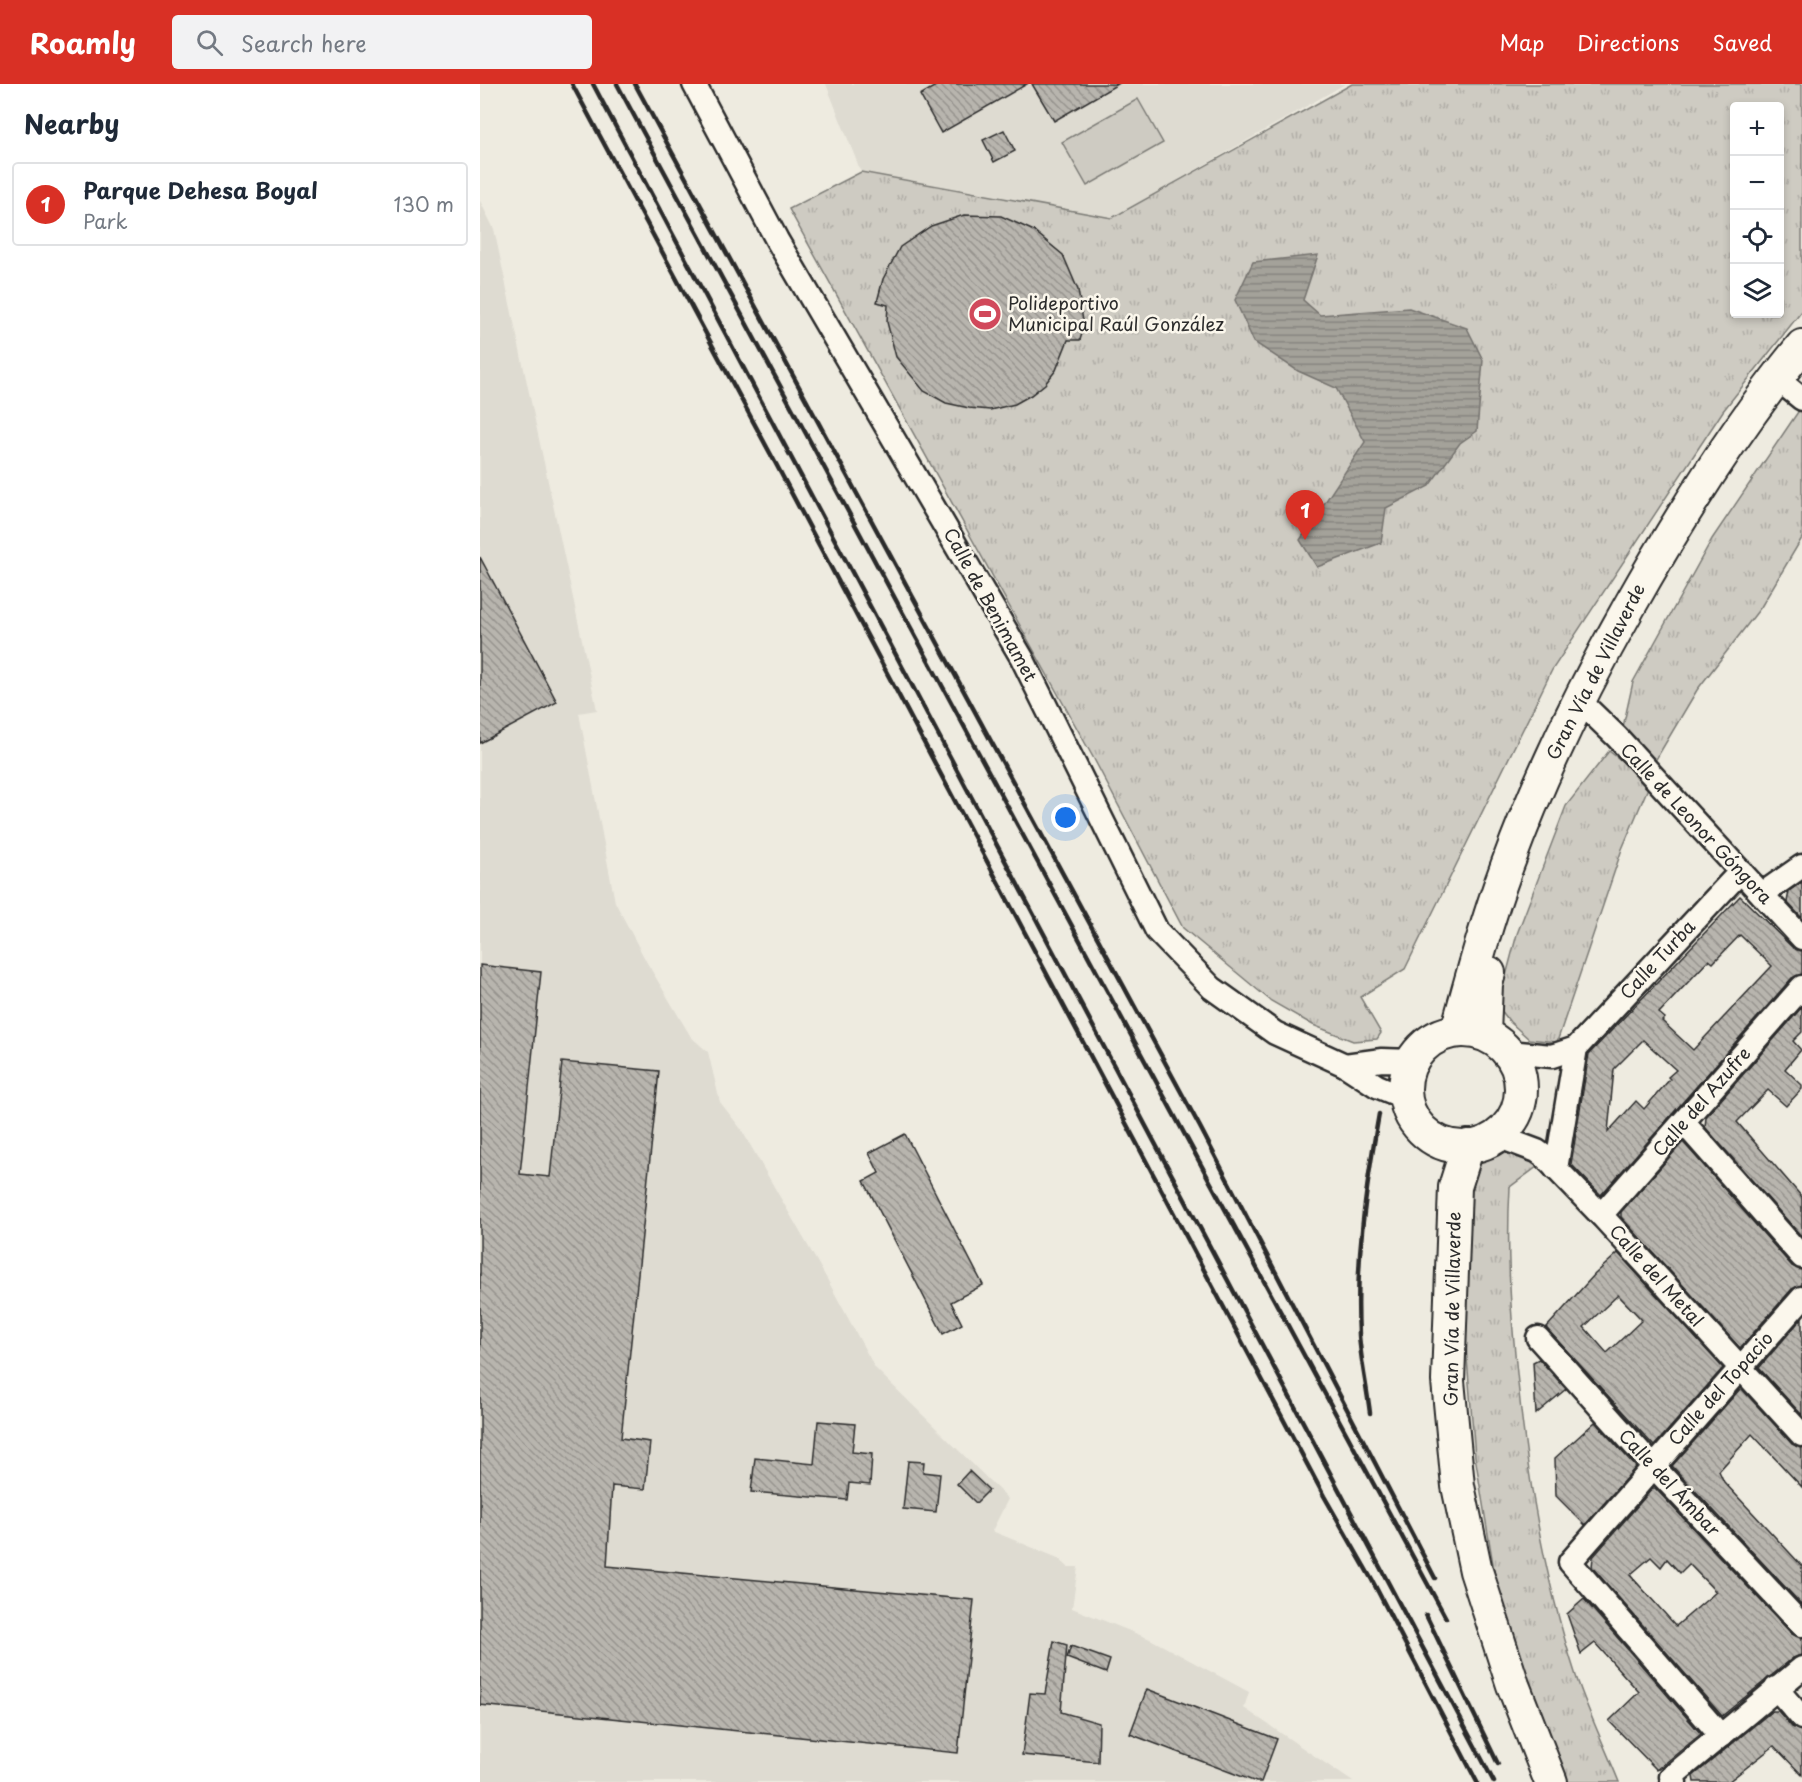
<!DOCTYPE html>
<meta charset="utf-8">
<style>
:root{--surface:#fff;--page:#f2f2f3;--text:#1f2937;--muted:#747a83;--line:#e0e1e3;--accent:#d93025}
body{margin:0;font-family:"Playpen Sans",sans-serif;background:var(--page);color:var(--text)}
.controls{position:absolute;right:18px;top:18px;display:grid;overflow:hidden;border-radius:6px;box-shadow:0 3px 9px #0003}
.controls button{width:54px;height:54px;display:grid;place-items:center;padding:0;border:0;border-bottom:2px solid var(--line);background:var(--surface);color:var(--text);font:30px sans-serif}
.you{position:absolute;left:586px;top:734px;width:21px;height:21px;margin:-15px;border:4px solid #fff;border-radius:50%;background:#1a73e8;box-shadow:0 0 0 9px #1a73e833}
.badge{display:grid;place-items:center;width:39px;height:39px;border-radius:50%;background:var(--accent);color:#fff;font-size:20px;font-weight:700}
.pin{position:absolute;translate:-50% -50px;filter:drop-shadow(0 2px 3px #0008)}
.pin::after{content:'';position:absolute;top:32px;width:21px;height:18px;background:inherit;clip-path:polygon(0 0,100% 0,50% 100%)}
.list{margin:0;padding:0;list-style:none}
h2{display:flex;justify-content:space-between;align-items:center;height:78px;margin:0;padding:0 24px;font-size:26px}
h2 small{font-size:20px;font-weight:400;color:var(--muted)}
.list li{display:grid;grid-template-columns:39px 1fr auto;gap:18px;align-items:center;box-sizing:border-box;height:84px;margin:0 12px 12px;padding:0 12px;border:2px solid var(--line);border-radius:6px}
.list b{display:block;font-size:22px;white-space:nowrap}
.list p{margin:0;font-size:20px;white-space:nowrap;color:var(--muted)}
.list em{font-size:20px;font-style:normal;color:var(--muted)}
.icon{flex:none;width:33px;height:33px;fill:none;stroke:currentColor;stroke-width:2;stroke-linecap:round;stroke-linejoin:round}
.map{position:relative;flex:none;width:1322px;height:1698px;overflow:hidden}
header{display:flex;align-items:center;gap:36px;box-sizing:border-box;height:84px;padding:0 30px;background:var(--accent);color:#fff}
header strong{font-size:28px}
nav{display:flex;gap:33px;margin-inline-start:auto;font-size:21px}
.search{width:420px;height:54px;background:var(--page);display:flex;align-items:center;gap:15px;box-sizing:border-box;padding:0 21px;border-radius:6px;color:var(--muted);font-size:22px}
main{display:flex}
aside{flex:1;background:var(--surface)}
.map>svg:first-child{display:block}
.built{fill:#dedbd1}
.park{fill:url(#park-tufts);stroke:#7c7b76;stroke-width:1.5;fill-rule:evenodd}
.pitch{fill:#cecbc2;stroke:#7c7b76;stroke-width:1.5}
.water{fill:url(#water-rules);stroke:#74726e;stroke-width:1.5}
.building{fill:url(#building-back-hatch);stroke:#2b2b2b;stroke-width:1.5;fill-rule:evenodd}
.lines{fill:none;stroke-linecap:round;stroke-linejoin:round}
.street-casing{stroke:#2b2b2b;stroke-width:27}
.secondary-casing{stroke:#2b2b2b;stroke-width:36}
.street{stroke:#fbf7ec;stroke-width:22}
.secondary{stroke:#fbf7ec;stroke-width:32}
.rail{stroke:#2b2b2b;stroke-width:4.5}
.labels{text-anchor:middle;stroke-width:5;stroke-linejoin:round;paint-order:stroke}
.poi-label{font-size:18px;fill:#2b2b2b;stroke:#fbf7ec;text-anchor:start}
.street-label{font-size:18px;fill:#2b2b2b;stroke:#fbf7ec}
</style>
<header>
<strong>Roamly</strong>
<div class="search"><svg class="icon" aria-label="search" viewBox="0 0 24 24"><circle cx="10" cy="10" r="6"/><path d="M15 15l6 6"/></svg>Search here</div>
<nav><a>Map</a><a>Directions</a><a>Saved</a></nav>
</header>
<main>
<aside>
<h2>Nearby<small></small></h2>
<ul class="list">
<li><span class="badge">1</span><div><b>Parque Dehesa Boyal</b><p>Park</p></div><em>130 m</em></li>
</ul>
</aside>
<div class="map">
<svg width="1322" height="1698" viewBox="0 0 1322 1698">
<defs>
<pattern id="park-tufts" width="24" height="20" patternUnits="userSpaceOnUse" patternTransform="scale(1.5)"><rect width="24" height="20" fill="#cecbc2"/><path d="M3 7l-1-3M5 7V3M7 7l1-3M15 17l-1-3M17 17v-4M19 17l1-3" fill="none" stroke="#b1aea7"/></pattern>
<pattern id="water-rules" width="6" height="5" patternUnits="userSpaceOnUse" patternTransform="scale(1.5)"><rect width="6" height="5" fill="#a4a29a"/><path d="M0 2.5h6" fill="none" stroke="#86847e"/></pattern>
<pattern id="building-back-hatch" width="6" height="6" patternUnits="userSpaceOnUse" patternTransform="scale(1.5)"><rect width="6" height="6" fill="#b8b5ae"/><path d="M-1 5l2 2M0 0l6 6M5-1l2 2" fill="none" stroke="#96938e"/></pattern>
</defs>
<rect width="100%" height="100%" fill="#eeebe0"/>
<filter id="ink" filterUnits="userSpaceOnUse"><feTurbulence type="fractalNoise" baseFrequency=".0167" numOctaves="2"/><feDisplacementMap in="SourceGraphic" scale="12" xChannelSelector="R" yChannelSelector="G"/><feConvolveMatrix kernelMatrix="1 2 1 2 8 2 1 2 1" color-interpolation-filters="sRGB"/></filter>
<g filter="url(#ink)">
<!-- built -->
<g class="built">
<path d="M 346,0 L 865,0 L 632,134 L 381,88 Z"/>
<path d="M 0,117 L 14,145 L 117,626 L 99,629 L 135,818 L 166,877 L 211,953 L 228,968 L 240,1018 L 261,1045 L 347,1195 L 395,1284 L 528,1415 L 512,1447 L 578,1474 L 588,1483 L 598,1483 L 592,1524 L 670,1555 L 769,1608 L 764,1624 L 873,1698 L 0,1698 Z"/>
</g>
<!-- park -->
<g class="park">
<path d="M 872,0 L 1322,0 L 1322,227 L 1243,327 L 1072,586 L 925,885 L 880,913 L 901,949 L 897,955 L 873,957 L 833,941 L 791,917 L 703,844 L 614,675 L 309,125 L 381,88 L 632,134 ZM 1254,22 L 1300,22 L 1300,230 L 1254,230 Z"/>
<path d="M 1322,322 L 1322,454 L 1281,523 L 1217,606 L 1175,677 L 1137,653 L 1143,643 L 1153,598 L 1232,455 Z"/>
<path d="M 1129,667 L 1170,699 L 1142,765 L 1077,958 L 1049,955 L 1030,938 L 1018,922 L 1037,850 L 1086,722 Z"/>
<path d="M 1033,1061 L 1051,1072 L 1058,1082 L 1030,1103 C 1026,1169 1031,1233 1038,1299 C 1048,1399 1065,1497 1096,1592 C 1108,1628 1125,1663 1139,1698 L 1088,1698 L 1020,1522 L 995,1372 L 985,1250 L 987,1084 L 1019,1071 Z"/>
</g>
<!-- pitch -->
<path class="pitch" d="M 658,15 L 683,59 L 607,102 L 582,58 Z"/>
<!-- water -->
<path class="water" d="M 838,171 L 823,216 L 840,231 L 929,224 L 987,244 L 1003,276 L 997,347 L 980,359 L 949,402 L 906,424 L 901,459 L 837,483 L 820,456 L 885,358 L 856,304 L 818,287 L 774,258 L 755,216 L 773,178 Z"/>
<!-- building -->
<g class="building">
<path d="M 459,0 L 547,0 L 461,49 L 440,11 Z"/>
<path d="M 552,0 L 638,0 L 574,37 Z"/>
<path d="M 524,46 L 535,67 L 514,78 L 503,56 Z"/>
<path d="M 484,131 L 521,132 L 554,147 L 583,171 L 598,206 L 604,243 L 600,256 L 588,256 L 576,286 L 565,300 L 551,311 L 535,320 L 510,326 L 489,324 L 466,319 L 444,307 L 416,273 L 407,238 L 408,221 L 397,218 L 403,195 L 420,163 L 451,142 Z"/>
<path d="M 0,473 L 77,618 L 0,659 Z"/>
<path d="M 1322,798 L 1322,834 L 1307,818 L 1309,807 Z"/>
<path d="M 1260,812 L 1312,863 L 1322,867 L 1322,890 L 1312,894 L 1121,1111 L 1091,1080 L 1109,970 ZM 1260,851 L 1292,882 L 1213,966 L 1182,937 L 1185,934 L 1179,929 L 1229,876 L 1233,879 ZM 1163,956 L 1196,986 L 1188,993 L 1190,995 L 1164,1025 L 1156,1017 L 1128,1048 L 1134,985 Z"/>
<path d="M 0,881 L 61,888 L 40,1090 L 70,1093 L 82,978 L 179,987 L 141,1354 L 170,1358 L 165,1405 L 132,1402 L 127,1482 L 494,1516 L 478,1669 L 0,1621 Z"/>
<path d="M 1322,923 L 1322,948 L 1313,957 L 1321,966 L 1305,985 L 1322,1001 L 1322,1005 L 1306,1022 L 1288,1006 L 1257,1038 L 1322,1113 L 1322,1153 L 1225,1043 L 1226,1033 Z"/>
<path d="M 425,1050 L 503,1201 L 471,1218 L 482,1240 L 463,1250 L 384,1097 L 399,1089 L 389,1069 Z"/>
<path d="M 1203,1058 L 1312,1182 L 1322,1186 L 1322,1201 L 1312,1205 L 1260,1264 L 1141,1133 L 1141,1128 Z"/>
<path d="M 1138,1169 L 1243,1284 L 1174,1362 L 1066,1244 L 1115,1190 ZM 1138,1211 L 1162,1236 L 1127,1269 L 1104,1243 Z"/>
<path d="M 1322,1234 L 1322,1331 L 1279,1284 Z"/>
<path d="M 1059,1275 L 1086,1305 L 1056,1330 L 1053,1278 Z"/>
<path d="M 1261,1304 L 1312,1360 L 1322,1364 L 1322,1403 L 1272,1350 L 1239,1387 L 1244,1398 L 1322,1482 L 1322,1521 L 1192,1382 Z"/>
<path d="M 338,1337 L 375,1340 L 372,1368 L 392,1370 L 390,1401 L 369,1399 L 367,1416 L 271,1408 L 275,1374 L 334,1380 Z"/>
<path d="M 1115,1338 L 1156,1383 L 1105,1441 L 1076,1412 L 1075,1374 Z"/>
<path d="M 428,1377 L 444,1378 L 443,1388 L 460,1390 L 456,1428 L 423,1425 Z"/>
<path d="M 489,1387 L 509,1406 L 496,1419 L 477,1400 Z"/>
<path d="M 1173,1404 L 1175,1404 L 1312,1550 L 1322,1554 L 1322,1571 L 1313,1574 L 1242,1632 L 1112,1483 L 1113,1473 ZM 1171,1473 L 1181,1483 L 1187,1475 L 1200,1489 L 1209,1480 L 1236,1508 L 1196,1542 L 1150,1491 Z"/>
<path d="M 1104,1515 L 1221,1650 L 1177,1686 L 1129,1637 L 1159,1608 L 1115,1559 L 1101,1570 L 1087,1530 Z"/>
<path d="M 574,1557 L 587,1561 L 581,1628 L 619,1639 L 618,1678 L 542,1671 L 550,1609 L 565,1610 Z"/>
<path d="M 591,1562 L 630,1576 L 626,1589 L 587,1574 Z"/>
<path d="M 667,1605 L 797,1655 L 781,1698 L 776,1698 L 650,1650 Z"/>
<path d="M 1292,1627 L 1298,1627 L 1312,1643 L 1322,1647 L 1322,1691 L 1294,1662 L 1248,1698 L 1214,1698 L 1213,1692 Z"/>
</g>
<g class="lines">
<defs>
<g id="street">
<path d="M 214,0 L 297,156 L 542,574 L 677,847 L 732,904 L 795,949 L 865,981 L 897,1002 L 926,1014"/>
<path d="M 1306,302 L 1322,315"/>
<path d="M 1109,626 L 1137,653 L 1322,854"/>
<path d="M 1282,810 L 1322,782"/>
<path d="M 1029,968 L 1072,972 L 1096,964"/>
<path d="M 865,981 L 902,976 L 932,977"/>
<path d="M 1204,1039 L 1322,1173"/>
<path d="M 1017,1052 L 1057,1067 L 1064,1072 L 1121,1131 L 1322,1351"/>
<path d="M 1076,1085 L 1096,964 L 1261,787"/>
<path d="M 1121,1131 L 1322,903"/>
<path d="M 1058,1254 L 1173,1382 L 1322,1541"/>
<path d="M 1296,1604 L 1322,1634"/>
<path d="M 1241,1652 L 1090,1478 L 1322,1214"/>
<path d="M 1195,1698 L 1191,1693 L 1322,1584"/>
</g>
<g id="secondary">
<path d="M 977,947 C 992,892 1007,836 1027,782 C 1060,692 1102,606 1149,523 C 1200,432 1256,343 1322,262"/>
<circle cx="983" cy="1005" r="58"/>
<path d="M 1004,950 L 1006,900 L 1009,889"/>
<path d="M 988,1062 L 975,1103 L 968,1297 L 978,1402 L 996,1487 L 1033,1601 L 1071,1698"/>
</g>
</defs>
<!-- street casing -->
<use href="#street" class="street-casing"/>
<!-- secondary casing -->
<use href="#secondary" class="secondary-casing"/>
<!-- street -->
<use href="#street" class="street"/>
<!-- secondary -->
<use href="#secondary" class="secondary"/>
<!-- rail -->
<g class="rail">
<path d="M 92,0 L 296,380 L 844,1412 L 892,1496 L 997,1698"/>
<path d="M 113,0 L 1014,1698"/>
<path d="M 137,0 L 966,1534"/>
<path d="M 155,0 L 720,1043 L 955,1494"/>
<path d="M 890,1329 C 887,1304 881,1277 879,1251 C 875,1177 886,1103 899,1030"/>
<path d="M 946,1531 L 1018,1680"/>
</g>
</g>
</g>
<!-- icons -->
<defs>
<symbol id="stadium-disc" viewBox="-11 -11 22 22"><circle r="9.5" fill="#d1495b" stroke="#fbf7ec"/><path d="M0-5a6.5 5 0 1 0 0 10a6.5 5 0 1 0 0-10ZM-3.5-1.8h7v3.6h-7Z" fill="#fff"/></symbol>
</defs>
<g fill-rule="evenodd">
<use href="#stadium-disc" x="486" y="211" width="38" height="38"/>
</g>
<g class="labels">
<!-- poi labels -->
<g class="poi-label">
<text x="528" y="226">Polideportivo<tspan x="528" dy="21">Municipal Raúl González</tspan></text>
</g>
<!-- street labels -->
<g class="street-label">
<text transform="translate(510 521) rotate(61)" y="6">Calle de Benimamet</text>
<text transform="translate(1116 588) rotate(-63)" y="6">Gran Vía de Villaverde</text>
<text transform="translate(1216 740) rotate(47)" y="6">Calle de Leonor Góngora</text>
<text transform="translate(1178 876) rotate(-47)" y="6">Calle Turba</text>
<text transform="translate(1222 1018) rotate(-49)" y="6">Calle del Azufre</text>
<text transform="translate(1176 1192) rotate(48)" y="6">Calle del Metal</text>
<text transform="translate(973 1225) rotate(-89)" y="6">Gran Vía de Villaverde</text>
<text transform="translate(1241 1305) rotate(-48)" y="6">Calle del Topacio</text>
<text transform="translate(1189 1399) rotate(47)" y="6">Calle del Ámbar</text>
</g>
</g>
</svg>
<div class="controls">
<button>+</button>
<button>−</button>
<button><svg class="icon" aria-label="locate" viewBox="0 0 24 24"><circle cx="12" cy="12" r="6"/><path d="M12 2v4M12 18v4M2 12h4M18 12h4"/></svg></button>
<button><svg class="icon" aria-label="layers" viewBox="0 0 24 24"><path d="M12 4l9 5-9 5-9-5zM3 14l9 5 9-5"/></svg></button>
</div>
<div class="you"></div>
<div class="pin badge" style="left:825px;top:456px">1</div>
</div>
</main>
